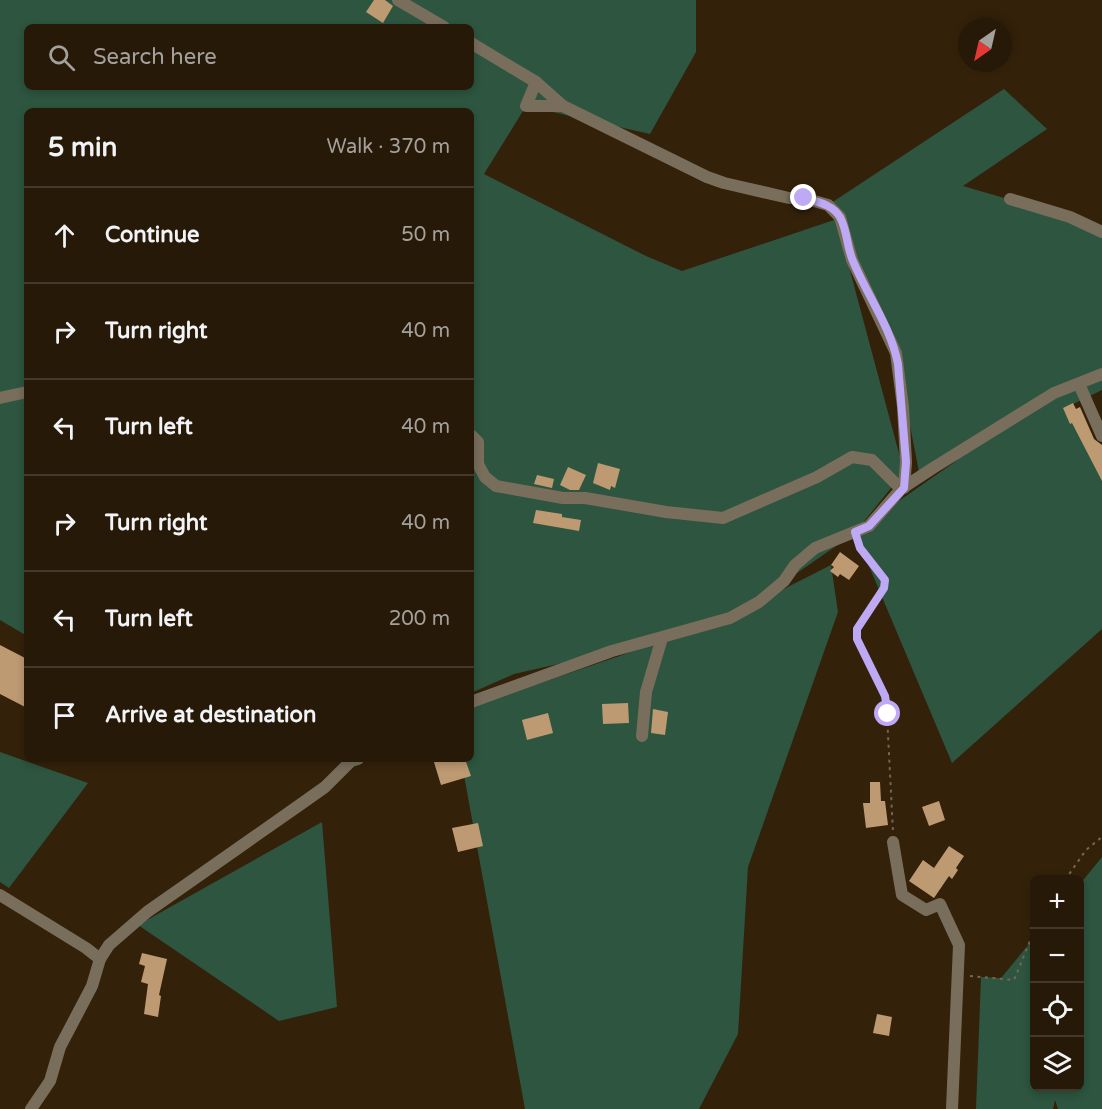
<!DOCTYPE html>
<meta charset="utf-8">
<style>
:root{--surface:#271908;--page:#332616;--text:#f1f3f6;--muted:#a4a09c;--line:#433829}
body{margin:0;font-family:"Varela Round",sans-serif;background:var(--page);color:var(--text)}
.controls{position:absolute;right:18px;bottom:18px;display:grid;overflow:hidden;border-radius:9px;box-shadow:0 3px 9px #0003}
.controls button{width:54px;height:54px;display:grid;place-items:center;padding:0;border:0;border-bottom:2px solid var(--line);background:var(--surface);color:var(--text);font:30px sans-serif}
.compass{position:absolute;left:958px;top:18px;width:54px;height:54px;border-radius:50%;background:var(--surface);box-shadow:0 3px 9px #0003;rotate:214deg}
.stop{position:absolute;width:18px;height:18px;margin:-14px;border:4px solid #bea9f5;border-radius:50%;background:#fff}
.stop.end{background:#bea9f5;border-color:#fff;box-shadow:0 2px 6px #0008}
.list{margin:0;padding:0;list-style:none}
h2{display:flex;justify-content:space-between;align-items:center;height:78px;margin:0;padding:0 24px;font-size:26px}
h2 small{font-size:20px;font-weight:400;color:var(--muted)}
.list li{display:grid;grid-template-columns:39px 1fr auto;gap:18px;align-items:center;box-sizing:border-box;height:96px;padding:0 24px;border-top:2px solid var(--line)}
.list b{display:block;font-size:22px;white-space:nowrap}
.list em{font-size:20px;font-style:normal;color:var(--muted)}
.icon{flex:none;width:33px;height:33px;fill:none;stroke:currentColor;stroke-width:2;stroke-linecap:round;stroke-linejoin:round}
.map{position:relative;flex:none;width:1102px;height:1109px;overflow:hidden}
.search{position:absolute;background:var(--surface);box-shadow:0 3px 9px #0003;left:24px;top:24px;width:450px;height:66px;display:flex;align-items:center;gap:15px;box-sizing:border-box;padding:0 21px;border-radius:9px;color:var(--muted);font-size:22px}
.panel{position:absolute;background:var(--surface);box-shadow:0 3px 9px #0003;left:24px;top:108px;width:450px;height:654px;border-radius:9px}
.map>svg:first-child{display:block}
.green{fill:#2d553f;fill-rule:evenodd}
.building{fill:#be9a73}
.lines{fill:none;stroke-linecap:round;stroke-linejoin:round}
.path{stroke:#776653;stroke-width:2;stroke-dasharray:3 4.5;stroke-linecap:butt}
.minor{stroke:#796e5c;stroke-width:12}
.route{stroke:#bea9f5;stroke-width:8}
</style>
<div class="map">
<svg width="1102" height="1109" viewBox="0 0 1102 1109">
<rect width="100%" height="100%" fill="#34210a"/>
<!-- green -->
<g class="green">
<path d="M 0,0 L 696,0 L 696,52 L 650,134 L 526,106 L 484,174 L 646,256 L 682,271 L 834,220 L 828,205 L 1004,89 L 1047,129 L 963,186 L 1070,217 L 1102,235 L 1102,390 L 1065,408 L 1102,465 L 1102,629 L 952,763 L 855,533 L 748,607 L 831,565 L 838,612 L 748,867 L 738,1034 L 699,1109 L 525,1109 L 461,759 L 471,759 L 471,707 L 730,618 L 620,650 L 514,674 L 471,693 L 471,111 L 27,111 L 27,636 L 0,620 ZM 27,27 L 471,27 L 471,87 L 27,87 ZM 841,237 L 898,364 L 920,477 L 959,459 L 857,530 L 904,472 Z"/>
<path d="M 0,752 L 88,783 L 9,888 L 0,882 Z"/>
<path d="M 322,822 L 337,1007 L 279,1021 L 138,925 Z"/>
<path d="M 1102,857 L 1102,1109 L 1058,1109 L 1055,1100 L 1053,1109 L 976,1109 L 981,977 L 1001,978 L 1034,938 L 1034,1086 L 1080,1086 L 1080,884 Z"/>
</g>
<!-- building -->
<g class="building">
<path d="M 374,0 L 385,0 L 393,6 L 383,23 L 366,12 Z"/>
<path d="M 1073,403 L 1076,409 L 1080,407 L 1094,439 L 1102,445 L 1102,481 L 1072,423 L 1070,424 L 1063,408 Z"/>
<path d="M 598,463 L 620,469 L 615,488 L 611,486 L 610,490 L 593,483 Z"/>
<path d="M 568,467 L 586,475 L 579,490 L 570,490 L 560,485 Z"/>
<path d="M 537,475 L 554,479 L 552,488 L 534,484 Z"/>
<path d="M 536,510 L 562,514 L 562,517 L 581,520 L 579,531 L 533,523 Z"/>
<path d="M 840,552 L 859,566 L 849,580 L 840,574 L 838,577 L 830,571 L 834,567 L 831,565 Z"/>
<path d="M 0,645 L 27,659 L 27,708 L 0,694 Z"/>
<path d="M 628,703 L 629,723 L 603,724 L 602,704 Z"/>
<path d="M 653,709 L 668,712 L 665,735 L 651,733 Z"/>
<path d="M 548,713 L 553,733 L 527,740 L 522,720 Z"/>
<path d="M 433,759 L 465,759 L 471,776 L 441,785 Z"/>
<path d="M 870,782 L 880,782 L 881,801 L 885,801 L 888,825 L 866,828 L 863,803 L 870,803 Z"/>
<path d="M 939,801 L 945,820 L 929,826 L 922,807 Z"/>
<path d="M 478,823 L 483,846 L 458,852 L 452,828 Z"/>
<path d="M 949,846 L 964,856 L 956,868 L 958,870 L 952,879 L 949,876 L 934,898 L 909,881 L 923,860 L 934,868 Z"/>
<path d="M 142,953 L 167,959 L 159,995 L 161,996 L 158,1017 L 144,1014 L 148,984 L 141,982 L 145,966 L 139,964 Z"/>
<path d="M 877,1014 L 892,1017 L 889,1036 L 873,1033 Z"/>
</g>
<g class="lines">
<!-- path -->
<g class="path">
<path d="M 858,544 L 859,548 L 885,581 L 884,588 L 857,629 L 857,639 L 886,696 L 893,832"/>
<path d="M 1065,880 L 1086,850 L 1102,837"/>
<path d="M 970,976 L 1014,980 L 1034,931"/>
</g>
<!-- minor -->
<g class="minor">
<path d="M 398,0 L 444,27"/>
<path d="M 471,43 L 536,82"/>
<path d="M 563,106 L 536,82 L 526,106 L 563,106 L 707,177 L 724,183 L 789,198 L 804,198 L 828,205 L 840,217 L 852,260 L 896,353 L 903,407 L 906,462 L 904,488"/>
<path d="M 1010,199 L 1070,217 L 1102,232"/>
<path d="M 1079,384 L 1102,436"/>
<path d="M 0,398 L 27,392"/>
<path d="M 471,435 L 478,442 L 478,464 L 485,477 L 496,486 L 563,498 L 585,498 L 666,512 L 723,518 L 817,477 L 852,457 L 872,460 L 901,489"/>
<path d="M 471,702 L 612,651 L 730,618 L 759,602 L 784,581 L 795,565 L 815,548 L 869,526 L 901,489 L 933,468 L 1054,393 L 1102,374"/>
<path d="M 642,736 L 646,692 L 662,638"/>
<path d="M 893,842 L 902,895 L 926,910 L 940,904 L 959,945 L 952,1109"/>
<path d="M 0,895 L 86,948 L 100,959 L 92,986 L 60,1047 L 50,1081 L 31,1109"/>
<path d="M 100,959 L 109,945 L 147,912 L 301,804 L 325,787 L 351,761 L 358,759"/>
</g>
</g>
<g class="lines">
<!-- route -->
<path class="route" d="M 804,198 C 817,202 832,204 840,217 C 847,229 847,248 853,261 C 867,295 891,327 898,364 L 906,462 L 904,488 L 869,526 L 855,532 L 860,548 L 885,580 L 884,588 L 857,629 L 857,639 L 885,696 L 888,714"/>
</g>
</svg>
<div class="controls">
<button>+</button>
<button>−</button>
<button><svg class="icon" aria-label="locate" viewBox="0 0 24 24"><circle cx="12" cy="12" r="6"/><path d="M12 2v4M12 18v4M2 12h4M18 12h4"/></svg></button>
<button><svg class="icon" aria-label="layers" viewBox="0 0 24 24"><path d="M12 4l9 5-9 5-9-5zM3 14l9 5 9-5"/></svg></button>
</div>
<svg class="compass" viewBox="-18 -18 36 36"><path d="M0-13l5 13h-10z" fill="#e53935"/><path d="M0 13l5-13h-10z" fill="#a4a09c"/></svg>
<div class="stop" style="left:888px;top:714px"></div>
<div class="stop end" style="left:804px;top:198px"></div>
<div class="search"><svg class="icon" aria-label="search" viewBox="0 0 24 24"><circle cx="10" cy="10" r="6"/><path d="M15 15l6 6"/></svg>Search here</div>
<section class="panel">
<h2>5 min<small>Walk · 370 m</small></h2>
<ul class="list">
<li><svg class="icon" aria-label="ahead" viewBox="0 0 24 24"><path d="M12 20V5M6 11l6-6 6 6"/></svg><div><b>Continue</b></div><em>50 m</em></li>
<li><svg class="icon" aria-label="right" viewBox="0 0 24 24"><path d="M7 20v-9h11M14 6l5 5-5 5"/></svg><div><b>Turn right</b></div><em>40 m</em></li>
<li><svg class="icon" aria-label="left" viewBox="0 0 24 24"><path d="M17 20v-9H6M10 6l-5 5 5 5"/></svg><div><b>Turn left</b></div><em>40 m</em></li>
<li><svg class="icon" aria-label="right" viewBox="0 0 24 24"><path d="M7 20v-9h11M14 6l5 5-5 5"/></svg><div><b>Turn right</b></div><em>40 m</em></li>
<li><svg class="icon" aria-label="left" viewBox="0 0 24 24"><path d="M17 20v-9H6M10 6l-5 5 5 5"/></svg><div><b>Turn left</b></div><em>200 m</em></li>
<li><svg class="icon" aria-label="arrive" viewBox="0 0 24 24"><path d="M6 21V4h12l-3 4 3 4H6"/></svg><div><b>Arrive at destination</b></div></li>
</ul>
</section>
</div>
